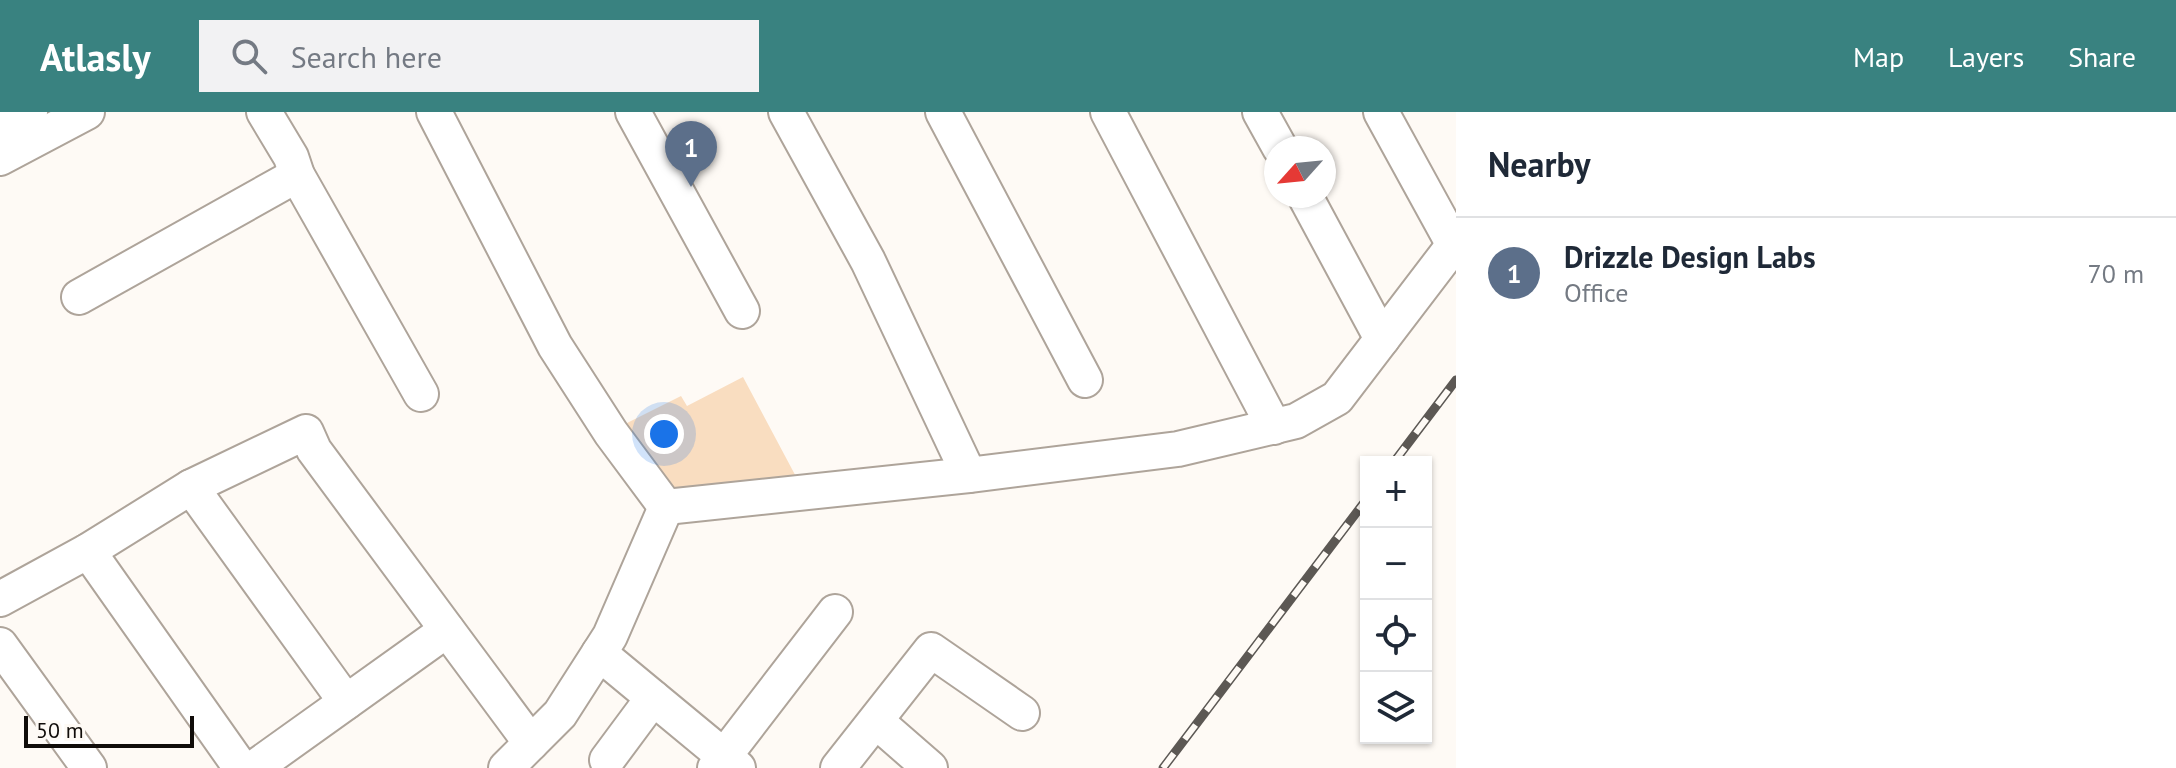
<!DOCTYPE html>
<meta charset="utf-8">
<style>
:root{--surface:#fff;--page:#f2f2f3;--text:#1f2937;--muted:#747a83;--line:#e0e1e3;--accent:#398280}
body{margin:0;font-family:"PT Sans",sans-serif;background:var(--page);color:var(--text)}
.controls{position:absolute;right:24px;bottom:24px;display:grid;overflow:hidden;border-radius:0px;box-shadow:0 2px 6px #0004}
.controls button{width:72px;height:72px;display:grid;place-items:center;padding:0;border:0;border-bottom:2px solid var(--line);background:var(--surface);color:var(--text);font:40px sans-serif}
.compass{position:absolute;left:1264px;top:24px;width:72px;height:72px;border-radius:50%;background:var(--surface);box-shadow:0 2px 6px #0004;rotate:243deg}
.scale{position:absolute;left:24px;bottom:20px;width:170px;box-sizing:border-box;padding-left:8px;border:4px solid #100c09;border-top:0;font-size:22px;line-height:28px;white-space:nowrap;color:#100c09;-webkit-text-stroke:6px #fefaf5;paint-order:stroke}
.you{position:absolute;left:664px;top:322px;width:28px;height:28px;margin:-20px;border:6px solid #fff;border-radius:50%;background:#1a73e8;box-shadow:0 0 0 12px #1a73e833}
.badge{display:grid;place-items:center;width:52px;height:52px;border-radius:50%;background:var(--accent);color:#fff;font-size:26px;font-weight:700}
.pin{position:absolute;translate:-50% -66px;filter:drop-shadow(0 2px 4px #0008)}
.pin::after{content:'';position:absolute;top:42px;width:28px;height:24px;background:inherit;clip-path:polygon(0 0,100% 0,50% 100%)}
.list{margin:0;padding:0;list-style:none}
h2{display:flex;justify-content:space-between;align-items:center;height:104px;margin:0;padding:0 32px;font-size:34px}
h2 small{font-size:26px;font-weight:400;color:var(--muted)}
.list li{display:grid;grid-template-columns:52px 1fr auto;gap:24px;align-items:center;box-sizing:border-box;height:112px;padding:0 32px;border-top:2px solid var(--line)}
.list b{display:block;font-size:30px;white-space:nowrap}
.list p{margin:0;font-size:26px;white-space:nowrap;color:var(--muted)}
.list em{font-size:26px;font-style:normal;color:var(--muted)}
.icon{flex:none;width:44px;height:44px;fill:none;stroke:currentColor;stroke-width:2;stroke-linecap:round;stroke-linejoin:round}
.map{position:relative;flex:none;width:1456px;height:656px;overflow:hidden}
header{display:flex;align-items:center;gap:48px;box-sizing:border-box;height:112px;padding:0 40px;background:var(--accent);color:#fff}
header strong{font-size:38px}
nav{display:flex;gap:44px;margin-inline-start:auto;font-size:28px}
.search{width:560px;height:72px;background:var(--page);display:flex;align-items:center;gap:20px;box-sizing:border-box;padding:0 28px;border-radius:0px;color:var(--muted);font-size:30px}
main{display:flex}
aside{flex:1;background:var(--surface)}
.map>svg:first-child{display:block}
.green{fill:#f9ddc0}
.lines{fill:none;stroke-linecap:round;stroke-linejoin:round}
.minor-casing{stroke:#aea49a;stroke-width:38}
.minor{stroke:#fff;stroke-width:34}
.rail-casing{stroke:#5c5854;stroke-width:9}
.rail{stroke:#fefaf5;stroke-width:6;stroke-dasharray:18;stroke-linecap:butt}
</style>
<header>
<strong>Atlasly</strong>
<div class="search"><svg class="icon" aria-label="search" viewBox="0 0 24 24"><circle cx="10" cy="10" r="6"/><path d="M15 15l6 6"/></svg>Search here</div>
<nav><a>Map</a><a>Layers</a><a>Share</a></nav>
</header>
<main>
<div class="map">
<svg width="1456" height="656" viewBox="0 0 1456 656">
<rect width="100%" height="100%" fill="#fefaf5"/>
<!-- green -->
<path class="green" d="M 743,265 L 801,374 L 670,386 L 615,317 L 681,284 L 687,294 Z"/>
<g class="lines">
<defs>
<g id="minor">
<path d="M 264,0 L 291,45 L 297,63 L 421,282"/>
<path d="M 434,0 L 555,234 L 611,321 L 666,395"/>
<path d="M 633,0 L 742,199"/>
<path d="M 786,0 L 868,149 L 969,363"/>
<path d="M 943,0 L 1085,268"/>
<path d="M 1108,0 L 1274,315"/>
<path d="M 1260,0 L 1280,36"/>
<path d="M 1381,0 L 1454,133"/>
<path d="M 0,16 L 30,0"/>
<path d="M 0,46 L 87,0"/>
<path d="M 1305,84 L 1382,227"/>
<path d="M 79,185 L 297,63"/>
<path d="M 191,375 L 346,590"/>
<path d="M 666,395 L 969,363 L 1178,337 L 1296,309 L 1337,286 L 1456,130"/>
<path d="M 88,439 L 241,656"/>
<path d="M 0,487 L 88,439 L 191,375 L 306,320 L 314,338 L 531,631"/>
<path d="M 0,533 L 89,656"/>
<path d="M 599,541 L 738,656"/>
<path d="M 876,609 L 930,656"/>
<path d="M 607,648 L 653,586"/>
<path d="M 254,656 L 447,518"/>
<path d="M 506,656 L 560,602 L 610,524 L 666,395"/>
<path d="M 715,656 L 835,500"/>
<path d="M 838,656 L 931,538 L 1022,601"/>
</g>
</defs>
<!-- minor casing -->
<use href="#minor" class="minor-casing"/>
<!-- minor -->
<use href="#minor" class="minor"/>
<defs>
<g id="rail">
<path d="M 1394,350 L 1456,268"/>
<path d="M 1163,656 L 1366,388"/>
</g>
</defs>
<!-- rail casing -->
<use href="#rail" class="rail-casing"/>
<!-- rail -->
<use href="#rail" class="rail"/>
</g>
</svg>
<div class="controls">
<button>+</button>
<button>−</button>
<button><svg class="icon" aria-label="locate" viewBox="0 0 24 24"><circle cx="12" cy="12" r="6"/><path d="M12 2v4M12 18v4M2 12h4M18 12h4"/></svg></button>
<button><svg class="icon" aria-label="layers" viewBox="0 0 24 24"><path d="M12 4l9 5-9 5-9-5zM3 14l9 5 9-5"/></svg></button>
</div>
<svg class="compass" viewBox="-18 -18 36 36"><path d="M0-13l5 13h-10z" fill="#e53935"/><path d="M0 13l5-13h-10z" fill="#747a83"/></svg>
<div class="scale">50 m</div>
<div class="you"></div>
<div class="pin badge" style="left:691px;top:75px;background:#5c6f8a">1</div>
</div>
<aside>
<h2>Nearby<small></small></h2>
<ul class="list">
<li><span class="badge" style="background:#5c6f8a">1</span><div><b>Drizzle Design Labs</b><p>Office</p></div><em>70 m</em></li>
</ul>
</aside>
</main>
